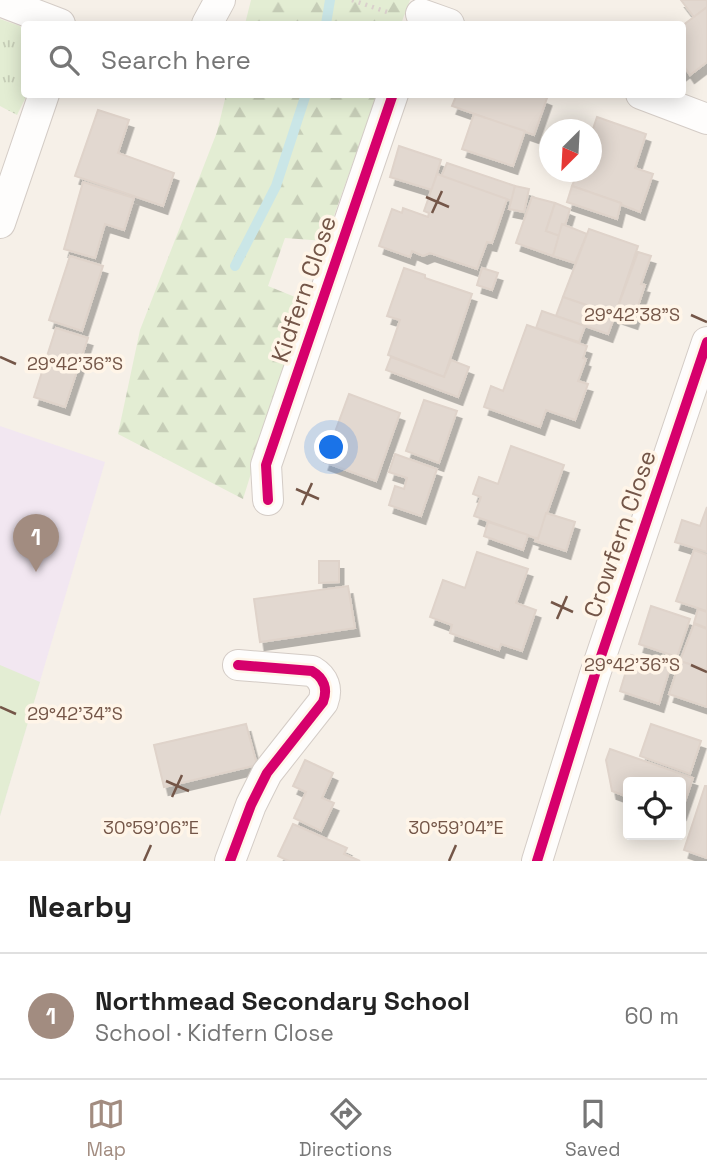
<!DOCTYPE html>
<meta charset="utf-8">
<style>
:root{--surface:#fff;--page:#f2f2f2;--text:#222;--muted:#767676;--line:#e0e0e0;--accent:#a28c80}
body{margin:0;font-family:"Space Grotesk",sans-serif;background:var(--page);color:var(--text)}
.controls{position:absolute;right:21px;bottom:21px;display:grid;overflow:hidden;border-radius:7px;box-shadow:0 4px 18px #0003}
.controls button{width:63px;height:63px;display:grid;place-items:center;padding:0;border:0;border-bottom:2px solid var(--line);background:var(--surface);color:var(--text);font:35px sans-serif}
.compass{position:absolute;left:539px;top:119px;width:63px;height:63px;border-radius:50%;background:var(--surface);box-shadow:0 4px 18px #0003;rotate:204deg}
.you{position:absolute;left:332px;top:448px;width:24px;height:24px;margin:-18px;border:5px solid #fff;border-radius:50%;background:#1a73e8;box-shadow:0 0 0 10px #1a73e833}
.badge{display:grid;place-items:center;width:46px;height:46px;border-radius:50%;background:var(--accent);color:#fff;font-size:23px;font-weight:700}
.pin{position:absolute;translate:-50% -58px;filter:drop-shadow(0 2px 4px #0008)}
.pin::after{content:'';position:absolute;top:37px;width:24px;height:21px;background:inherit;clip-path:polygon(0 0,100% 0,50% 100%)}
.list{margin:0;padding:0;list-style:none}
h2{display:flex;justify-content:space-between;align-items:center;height:91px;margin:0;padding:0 28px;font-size:30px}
h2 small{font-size:23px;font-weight:400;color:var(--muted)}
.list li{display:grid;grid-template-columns:46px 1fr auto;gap:21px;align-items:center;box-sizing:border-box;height:126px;padding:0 28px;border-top:2px solid var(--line)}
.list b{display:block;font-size:26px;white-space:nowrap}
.list p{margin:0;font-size:23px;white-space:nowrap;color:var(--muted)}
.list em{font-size:23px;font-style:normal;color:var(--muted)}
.icon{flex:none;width:38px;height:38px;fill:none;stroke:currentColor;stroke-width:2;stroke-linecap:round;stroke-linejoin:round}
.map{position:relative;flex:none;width:707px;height:861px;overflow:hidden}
.search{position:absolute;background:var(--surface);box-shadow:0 4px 18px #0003;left:21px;right:21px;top:21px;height:77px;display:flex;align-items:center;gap:18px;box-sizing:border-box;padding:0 24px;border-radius:7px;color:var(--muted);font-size:26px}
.sheet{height:217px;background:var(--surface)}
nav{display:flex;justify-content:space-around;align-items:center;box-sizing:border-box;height:98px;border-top:2px solid var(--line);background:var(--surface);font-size:19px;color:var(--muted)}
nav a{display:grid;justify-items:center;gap:4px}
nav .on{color:var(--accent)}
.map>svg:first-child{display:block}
.education{fill:#f2e7f1}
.grass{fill:url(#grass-tufts)}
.forest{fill:url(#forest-firs)}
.pitch{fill:#e3edd3}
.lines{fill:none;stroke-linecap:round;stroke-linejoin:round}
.stream{stroke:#cae6e7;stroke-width:10}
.building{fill:#e2d8d0;stroke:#dfd3ca;stroke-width:2;filter:url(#shadow)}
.street-casing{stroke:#d4ccc6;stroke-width:32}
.path{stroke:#dad0cc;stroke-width:4.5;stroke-dasharray:2 5;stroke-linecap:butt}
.street{stroke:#fefdfc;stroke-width:30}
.cycleway-casing{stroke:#fff5e8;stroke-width:15}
.cycleway{stroke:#d6006c;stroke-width:10}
.ticks{fill:none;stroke:#745648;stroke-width:2.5}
.labels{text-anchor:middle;stroke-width:7;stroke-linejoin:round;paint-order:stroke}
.street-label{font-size:24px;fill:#745648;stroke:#fff5e8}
.ticks-label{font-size:18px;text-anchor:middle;fill:#745648;stroke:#fff5e8;stroke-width:7;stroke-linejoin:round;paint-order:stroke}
</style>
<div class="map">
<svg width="707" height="861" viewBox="0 0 707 861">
<defs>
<pattern id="grass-tufts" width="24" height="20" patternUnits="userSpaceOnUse" patternTransform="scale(1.75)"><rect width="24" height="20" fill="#e3edd3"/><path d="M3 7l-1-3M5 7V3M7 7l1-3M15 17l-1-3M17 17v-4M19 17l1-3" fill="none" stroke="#c6cdb7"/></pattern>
<pattern id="forest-firs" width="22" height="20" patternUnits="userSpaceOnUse" patternTransform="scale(1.75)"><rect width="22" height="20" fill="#e3edd3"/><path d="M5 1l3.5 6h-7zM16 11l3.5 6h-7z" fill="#c6cdb7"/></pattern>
<filter id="shadow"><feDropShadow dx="4.5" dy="8" stdDeviation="0" flood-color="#0004"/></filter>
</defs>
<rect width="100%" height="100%" fill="#f6f0e8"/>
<!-- education -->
<path class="education" d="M 0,426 L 105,462 L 0,816 Z"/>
<!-- grass -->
<path class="grass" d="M 0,19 L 20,26 L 24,33 L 24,94 L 27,95 L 17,115 L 0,106 Z"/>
<!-- forest -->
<g class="forest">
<path d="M 251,0 L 410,0 L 401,24 L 245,24 Z"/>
<path d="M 226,95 L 377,95 L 325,241 L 285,238 L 268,286 L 305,301 L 243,499 L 118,434 L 140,330 L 217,132 Z"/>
</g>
<!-- pitch -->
<path class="pitch" d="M 0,665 L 40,682 L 0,816 Z"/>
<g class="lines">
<!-- stream -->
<g class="stream">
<path d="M 326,24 L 330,0"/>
<path d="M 235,266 L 276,186 L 306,94"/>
</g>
</g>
<!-- building -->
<g class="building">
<path d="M 681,0 L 707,0 L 707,7 L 694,17 Z"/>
<path d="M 707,7 L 707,62 L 690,75 L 686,69 L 682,72 L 682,26 Z"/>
<path d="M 457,94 L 537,94 L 547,98 L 534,135 L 452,106 Z"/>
<path d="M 98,110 L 129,120 L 118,153 L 174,173 L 163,206 L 75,176 Z"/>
<path d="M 474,114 L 525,131 L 513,166 L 462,149 Z"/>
<path d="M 597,117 L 646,134 L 635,168 L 653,174 L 640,212 L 622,205 L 621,203 L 572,186 L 578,172 L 592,172 L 592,132 Z"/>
<path d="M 399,146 L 441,160 L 432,190 L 390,177 Z"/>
<path d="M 447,163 L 515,186 L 512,201 L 441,177 Z"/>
<path d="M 437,174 L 507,199 L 492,243 L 487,242 L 477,269 L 430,253 L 423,256 L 412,251 L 410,257 L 379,246 L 392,209 L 402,213 L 403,208 L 428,217 L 429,213 L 424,211 Z"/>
<path d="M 83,182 L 134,198 L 124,230 L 105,224 L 95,258 L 64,249 Z"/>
<path d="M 515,186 L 529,189 L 524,212 L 509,209 Z"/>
<path d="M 572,186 L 621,203 L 617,219 L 567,202 Z"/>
<path d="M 532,197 L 555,203 L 546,231 L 560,236 L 553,256 L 516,243 Z"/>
<path d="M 555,203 L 570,209 L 565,225 L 562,224 L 560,236 L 546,231 Z"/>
<path d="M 562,224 L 587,234 L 575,263 L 553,256 Z"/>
<path d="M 589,229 L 638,246 L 615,315 L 563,297 Z"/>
<path d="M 638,252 L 651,256 L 641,284 L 645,285 L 633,321 L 615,315 Z"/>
<path d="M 70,256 L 103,266 L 82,331 L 49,320 Z"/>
<path d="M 404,268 L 425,275 L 425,278 L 472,294 L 444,377 L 388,355 L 400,320 L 387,316 Z"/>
<path d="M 482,268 L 498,273 L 492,290 L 477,285 Z"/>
<path d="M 563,297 L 615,315 L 608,334 L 556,316 Z"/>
<path d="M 542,311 L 585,326 L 579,342 L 536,328 Z"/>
<path d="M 527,325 L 587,346 L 583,358 L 586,359 L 578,381 L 588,384 L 575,420 L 546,410 L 540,427 L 484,407 L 491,386 L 503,391 Z"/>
<path d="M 56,328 L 88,338 L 65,407 L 34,397 Z"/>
<path d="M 391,357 L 444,377 L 451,360 L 469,367 L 458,397 L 386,370 Z"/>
<path d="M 349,394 L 400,413 L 376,481 L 324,462 Z"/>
<path d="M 424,400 L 457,411 L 439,463 L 406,451 Z"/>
<path d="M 511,446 L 564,465 L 538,539 L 474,516 L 481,497 L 473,494 L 479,477 L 498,484 Z"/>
<path d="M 395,454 L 437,469 L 421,516 L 389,505 L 395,486 L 404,489 L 407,478 L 389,472 Z"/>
<path d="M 707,507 L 707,552 L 675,542 L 682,520 L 700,526 Z"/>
<path d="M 546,513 L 575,522 L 566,551 L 535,541 L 536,538 L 538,539 Z"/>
<path d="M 488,522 L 528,535 L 523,550 L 484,536 Z"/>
<path d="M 694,550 L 707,555 L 707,611 L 676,601 Z"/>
<path d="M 477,552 L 528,569 L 516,603 L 536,610 L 522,651 L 501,644 L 499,650 L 450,633 L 452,625 L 430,617 L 443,580 L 465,588 Z"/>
<path d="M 319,561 L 339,561 L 339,582 L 319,583 Z"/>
<path d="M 348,586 L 355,628 L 260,642 L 254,599 Z"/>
<path d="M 651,606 L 690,619 L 677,657 L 639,644 Z"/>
<path d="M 698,609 L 707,612 L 707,628 L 694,623 Z"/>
<path d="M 694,624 L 707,629 L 707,670 L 680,661 Z"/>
<path d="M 631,655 L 670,668 L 659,704 L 620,691 Z"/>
<path d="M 680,661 L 707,670 L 707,707 L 669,694 Z"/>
<path d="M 246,724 L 257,765 L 164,787 L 154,745 Z"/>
<path d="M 651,724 L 701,741 L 690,774 L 640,756 Z"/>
<path d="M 610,749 L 693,778 L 681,813 L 681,782 L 628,782 L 628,797 L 612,791 L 606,760 Z"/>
<path d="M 305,760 L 333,773 L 322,798 L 334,803 L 321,831 L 294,818 L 306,792 L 293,786 Z"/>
<path d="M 705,786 L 707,786 L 707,858 L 684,850 Z"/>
<path d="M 293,824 L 347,848 L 344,854 L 360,861 L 289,861 L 278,856 Z"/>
</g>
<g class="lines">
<defs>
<g id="street">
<path d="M 0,1 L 60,24"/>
<path d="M 421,14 L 449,24"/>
<path d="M 207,24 L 220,0"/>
<path d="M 641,94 L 707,119"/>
<path d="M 0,223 L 44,94"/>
<path d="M 268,500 L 266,465 L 393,94"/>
<path d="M 230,861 L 251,805 L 267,773 L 323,702 C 328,689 324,678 312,671 L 238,665"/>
<path d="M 537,861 L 595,674 L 707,342"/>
</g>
</defs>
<!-- street casing -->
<use href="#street" class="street-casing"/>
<!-- path -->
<path class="path" d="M 352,0 L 390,13"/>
<!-- street -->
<use href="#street" class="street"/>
<defs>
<g id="cycleway">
<path d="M 268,500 L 266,465 L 393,94"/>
<path d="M 230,861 L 251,805 L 267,773 L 323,702 C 328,689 324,678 312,671 L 238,665"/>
<path d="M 537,861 L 595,674 L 707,342"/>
</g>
</defs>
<!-- cycleway casing -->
<use href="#cycleway" class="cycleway-casing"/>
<!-- cycleway -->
<use href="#cycleway" class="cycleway"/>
</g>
<!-- ticks -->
<path class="ticks" d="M 426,197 L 449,207M 432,213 L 442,191M 691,315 L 707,322M 0,357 L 16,364M 296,489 L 319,499M 302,505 L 312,483M 551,602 L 573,612M 557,619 L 567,596M 691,665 L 707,672M 0,707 L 16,714M 166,781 L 189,791M 172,797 L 182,775M 144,861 L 151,845M 449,861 L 456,845"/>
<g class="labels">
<!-- street labels -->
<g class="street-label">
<text transform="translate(304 289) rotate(-71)" y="8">Kidfern Close</text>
<text transform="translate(620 534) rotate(-71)" y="8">Crowfern Close</text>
</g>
</g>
<g class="ticks-label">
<text x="632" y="321">29°42'38"S</text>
<text x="75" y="370">29°42'36"S</text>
<text x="632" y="671">29°42'36"S</text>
<text x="75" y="720">29°42'34"S</text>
<text x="151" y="834">30°59'06"E</text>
<text x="456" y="834">30°59'04"E</text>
</g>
</svg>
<div class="controls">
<button><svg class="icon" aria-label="locate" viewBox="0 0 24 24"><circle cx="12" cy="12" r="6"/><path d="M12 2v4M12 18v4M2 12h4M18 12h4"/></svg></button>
</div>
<svg class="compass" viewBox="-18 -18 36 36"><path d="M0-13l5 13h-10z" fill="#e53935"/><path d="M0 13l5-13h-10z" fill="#767676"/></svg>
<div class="you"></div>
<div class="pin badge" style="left:36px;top:572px">1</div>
<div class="search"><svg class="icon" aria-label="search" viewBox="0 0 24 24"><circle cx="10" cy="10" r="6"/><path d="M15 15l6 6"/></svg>Search here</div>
</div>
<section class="sheet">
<h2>Nearby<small></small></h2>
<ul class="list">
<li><span class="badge">1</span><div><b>Northmead Secondary School</b><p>School · Kidfern Close</p></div><em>60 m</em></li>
</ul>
</section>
<nav>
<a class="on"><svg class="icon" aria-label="map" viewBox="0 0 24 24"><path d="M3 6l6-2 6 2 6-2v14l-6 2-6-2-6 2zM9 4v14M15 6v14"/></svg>Map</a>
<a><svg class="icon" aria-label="directions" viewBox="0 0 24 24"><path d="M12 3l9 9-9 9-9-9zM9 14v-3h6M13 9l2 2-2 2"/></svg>Directions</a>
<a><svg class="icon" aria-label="saved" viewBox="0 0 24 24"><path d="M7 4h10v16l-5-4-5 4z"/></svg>Saved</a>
</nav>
